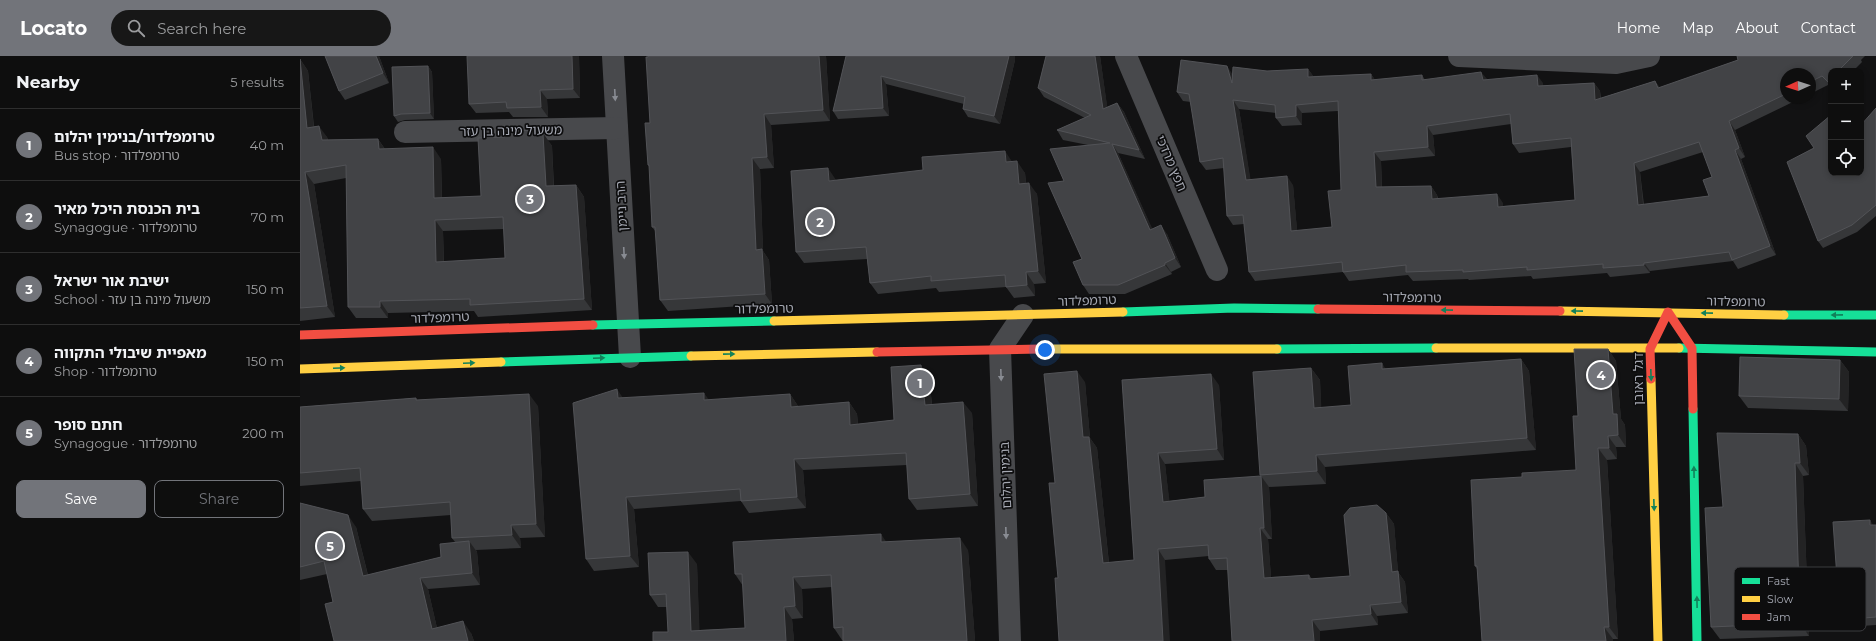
<!DOCTYPE html>
<meta charset="utf-8">
<style>
:root{--surface:#0e0e0e;--page:#171717;--text:#f1f3f6;--muted:#9b9c9e;--line:#2e2e2e;--accent:#72747a}
body{margin:0;font-family:Montserrat,"Noto Sans Hebrew",sans-serif;background:var(--page);color:var(--text)}
.controls{position:absolute;right:12px;top:12px;display:grid;overflow:hidden;border-radius:8px;box-shadow:0 2px 6px #0003}
.controls button{width:36px;height:36px;display:grid;place-items:center;padding:0;border:0;border-bottom:1px solid var(--line);background:var(--surface);color:var(--text);font:20px sans-serif}
.compass{position:absolute;left:1480px;top:12px;width:36px;height:36px;border-radius:50%;background:var(--surface);box-shadow:0 2px 6px #0003;rotate:267deg}
.you{position:absolute;left:745px;top:294px;width:14px;height:14px;margin:-10px;border:3px solid #fff;border-radius:50%;background:#1a73e8;box-shadow:0 0 0 6px #1a73e833}
.badge{display:grid;place-items:center;width:26px;height:26px;border-radius:50%;background:var(--accent);color:#fff;font-size:13px;font-weight:700}
.pin{position:absolute;translate:-50% -50%;border:2px solid #fff;box-shadow:0 1px 4px #0006}
.list{margin:0;padding:0;list-style:none}
h2{display:flex;justify-content:space-between;align-items:center;height:52px;margin:0;padding:0 16px;font-size:17px}
h2 small{font-size:13px;font-weight:400;color:var(--muted)}
.list li{display:grid;grid-template-columns:26px 1fr auto;gap:12px;align-items:center;box-sizing:border-box;height:72px;padding:0 16px;border-top:1px solid var(--line)}
.list b{display:block;font-size:15px;white-space:nowrap}
.list p{margin:0;font-size:13px;white-space:nowrap;color:var(--muted)}
.list em{font-size:13px;font-style:normal;color:var(--muted)}
.actions{display:flex;gap:8px;padding:12px 16px}
.actions a{flex:1;padding:9px 0;border:1px solid var(--accent);border-radius:8px;text-align:center;font-size:14px;color:var(--accent)}
.actions .main{background:var(--accent);color:#fff}
.icon{flex:none;width:22px;height:22px;fill:none;stroke:currentColor;stroke-width:2;stroke-linecap:round;stroke-linejoin:round}
.map{position:relative;flex:none;width:1576px;height:585px;overflow:hidden}
header{display:flex;align-items:center;gap:24px;box-sizing:border-box;height:56px;padding:0 20px;background:var(--accent);color:#fff}
header strong{font-size:19px}
nav{display:flex;gap:22px;margin-inline-start:auto;font-size:14px}
.search{width:280px;height:36px;background:var(--page);display:flex;align-items:center;gap:10px;box-sizing:border-box;padding:0 14px;border-radius:22px;color:var(--muted);font-size:15px}
main{display:flex}
aside{flex:1;background:var(--surface)}
.map>svg:first-child{display:block}
.lines{fill:none;stroke-linecap:round;stroke-linejoin:round}
.street{stroke:#48494c;stroke-width:22}
.fast{stroke:#16e098;stroke-width:9}
.slow{stroke:#ffcf43;stroke-width:9}
.jam{stroke:#f24e42;stroke-width:9}
.wall{fill:#363739;fill-rule:evenodd}
.shaded-wall{fill:#232324}
.building{fill:#424346;stroke:#525357;fill-rule:evenodd}
.oneway{fill:#898c93}
.oneway2{fill:#12815a}
.labels{text-anchor:middle;stroke-width:3.5;stroke-linejoin:round;paint-order:stroke}
.street-label{font-size:13px;fill:#a5a8b2;stroke:#0d0d0e}
.key{fill:#0d0d0e;stroke:#3b3c3f;stroke-width:1}
.key-label{font-size:11px;fill:#a5a8b2}
</style>
<header>
<strong>Locato</strong>
<div class="search"><svg class="icon" aria-label="search" viewBox="0 0 24 24"><circle cx="10" cy="10" r="6"/><path d="M15 15l6 6"/></svg>Search here</div>
<nav><a>Home</a><a>Map</a><a>About</a><a>Contact</a></nav>
</header>
<main>
<aside>
<h2>Nearby<small>5 results</small></h2>
<ul class="list">
<li><span class="badge">1</span><div><b>טרומפלדור/בנימין יהלום</b><p>Bus stop · טרומפלדור</p></div><em>40 m</em></li>
<li><span class="badge">2</span><div><b>בית הכנסת היכל מאיר</b><p>Synagogue · טרומפלדור</p></div><em>70 m</em></li>
<li><span class="badge">3</span><div><b>ישיבת אור ישראל</b><p>School · משעול מינה בן עזר</p></div><em>150 m</em></li>
<li><span class="badge">4</span><div><b>מאפיית שיבולי התקווה</b><p>Shop · טרומפלדור</p></div><em>150 m</em></li>
<li><span class="badge">5</span><div><b>חתם סופר</b><p>Synagogue · טרומפלדור</p></div><em>200 m</em></li>
</ul>
<div class="actions"><a class="main">Save</a><a>Share</a></div>
</aside>
<div class="map">
<svg width="1576" height="585" viewBox="0 0 1576 585">
<rect width="100%" height="100%" fill="#121213"/>
<g class="lines">
<!-- street -->
<g class="street">
<path d="M 313,0 L 330,301"/>
<path d="M 826,0 L 917,214"/>
<path d="M 1159,0 L 1316,7 L 1349,0"/>
<path d="M 105,76 L 317,72"/>
<path d="M 710,585 L 700,293 L 723,259"/>
</g>
<!-- fast -->
<g class="fast">
<path d="M 823,256 L 934,252 L 1018,253"/>
<path d="M 1484,259 L 1576,259"/>
<path d="M 293,269 L 474,265"/>
<path d="M 1379,292 L 1576,296"/>
<path d="M 977,293 L 1136,292"/>
<path d="M 201,306 L 391,300"/>
<path d="M 1393,353 L 1397,585"/>
</g>
<!-- slow -->
<g class="slow">
<path d="M 1260,255 L 1484,259"/>
<path d="M 474,265 L 823,256"/>
<path d="M 1136,292 L 1379,292"/>
<path d="M 740,293 L 977,293"/>
<path d="M 391,300 L 577,296"/>
<path d="M 0,313 L 201,306"/>
<path d="M 1351,323 L 1358,585"/>
</g>
<!-- jam -->
<g class="jam">
<path d="M 1018,253 L 1260,255"/>
<path d="M 0,279 L 293,269"/>
<path d="M 577,296 L 740,293"/>
<path d="M 1351,323 L 1350,293 L 1368,256 L 1392,292 L 1393,353"/>
</g>
</g>
<!-- wall -->
<g class="wall">
<path d="M 25,0 L 79,0 L 89,27 L 45,44 L 39,35 Z"/>
<path d="M 279,0 L 280,42 L 247,43 L 248,61 L 213,61 L 209,56 L 176,57 L 169,48 Z"/>
<path d="M 348,0 L 526,0 L 530,65 L 471,69 L 474,112 L 460,113 L 463,195 L 469,204 L 472,248 L 368,255 L 360,244 L 356,176 L 352,171 L 350,112 L 348,109 L 350,67 Z"/>
<path d="M 546,0 L 715,0 L 715,4 L 700,68 L 668,61 L 663,53 L 664,48 L 586,28 L 589,60 L 538,63 L 533,55 Z"/>
<path d="M 746,0 L 800,0 L 807,51 L 817,47 L 824,56 L 845,103 L 818,97 L 852,173 L 867,178 L 881,211 L 871,216 L 872,218 L 825,238 L 789,238 L 783,229 L 782,203 L 764,125 L 788,89 L 763,84 L 757,74 L 785,62 L 744,41 L 738,32 Z"/>
<path d="M 1437,0 L 1565,0 L 1561,4 L 1562,6 L 1553,15 L 1531,15 L 1531,32 L 1528,29 L 1510,38 L 1510,18 L 1486,18 L 1486,42 L 1501,42 L 1435,74 L 1445,101 L 1441,103 L 1476,199 L 1438,213 L 1433,205 L 1350,215 L 1350,217 L 1310,221 L 1307,217 L 1233,223 L 1231,220 L 1169,224 L 1168,223 L 1113,225 L 1108,219 L 1049,225 L 1043,216 L 955,225 L 949,216 L 944,168 L 933,169 L 927,160 L 924,112 L 906,114 L 900,106 L 891,46 L 883,45 L 877,36 L 932,18 L 1008,13 L 1013,20 L 1071,18 L 1075,24 L 1122,19 L 1125,24 L 1187,24 L 1243,27 L 1243,30 L 1294,27 L 1300,35 L 1301,42 L 1355,25 L 1360,32 L 1438,4 ZM 939,53 L 976,57 L 976,62 L 982,70 L 1002,69 L 1002,57 L 1038,55 L 1041,134 L 1032,171 L 997,175 L 993,129 L 950,123 ZM 1211,68 L 1213,88 L 1219,97 L 1271,91 L 1275,144 L 1203,150 L 1203,147 L 1138,142 L 1137,139 L 1131,130 L 1082,131 L 1081,105 L 1135,100 L 1133,79 ZM 1403,96 L 1412,121 L 1409,140 L 1344,149 L 1340,116 Z"/>
<path d="M 0,3 L 8,15 L 14,70 L 27,81 L 28,84 L 78,83 L 85,93 L 141,103 L 142,142 L 181,140 L 249,86 L 252,90 L 254,130 L 276,129 L 284,141 L 292,254 L 178,261 L 174,255 L 88,257 L 88,262 L 56,262 L 48,251 L 46,122 L 14,128 L 35,261 L 0,265 ZM 204,173 L 205,202 L 144,206 L 143,175 Z"/>
<path d="M 128,10 L 132,16 L 134,63 L 105,64 L 98,66 L 94,60 Z"/>
<path d="M 1576,52 L 1576,160 L 1557,176 L 1523,192 L 1518,185 L 1531,117 Z"/>
<path d="M 712,105 L 725,117 L 726,127 L 737,138 L 746,227 L 734,228 L 735,240 L 714,242 L 706,231 L 639,236 L 636,232 L 578,238 L 570,227 L 567,203 L 504,207 L 496,196 L 536,124 Z"/>
<path d="M 1308,293 L 1316,305 L 1321,363 L 1325,369 L 1326,391 L 1316,391 L 1317,403 L 1307,404 L 1318,583 L 1313,583 L 1313,585 L 1182,585 L 1177,513 L 1175,510 L 1222,421 L 1276,414 L 1278,360 Z"/>
<path d="M 1221,303 L 1229,315 L 1236,394 L 1025,411 L 1026,428 L 969,431 L 972,483 L 968,483 L 971,521 L 1009,519 L 1012,523 L 1050,520 L 1086,457 L 1094,468 L 1098,516 L 1105,526 L 1108,557 L 1077,560 L 1078,569 L 1020,575 L 928,514 L 916,514 L 909,503 L 909,500 L 865,504 L 758,522 L 755,427 L 785,326 L 790,382 L 797,392 L 809,507 L 834,504 L 822,324 L 919,329 L 924,404 L 865,408 L 869,445 L 905,441 L 961,420 L 960,419 L 1011,312 L 1020,324 L 1021,352 L 1051,349 L 1086,313 Z"/>
<path d="M 1540,304 L 1549,316 L 1548,355 L 1448,352 L 1439,340 Z"/>
<path d="M 629,321 L 632,348 L 672,357 L 678,450 L 617,454 L 609,443 L 607,409 L 503,414 L 506,452 L 449,457 L 441,445 L 334,453 L 339,511 L 294,515 L 286,503 L 323,342 L 409,344 L 490,338 L 498,350 L 498,351 L 549,346 L 557,358 L 558,368 L 594,364 Z"/>
<path d="M 116,342 L 117,344 L 238,350 L 245,481 L 220,482 L 221,492 L 176,494 L 177,496 L 180,529 L 128,533 L 137,572 L 171,577 L 174,585 L 34,585 L 33,546 L 27,518 L 0,524 L 0,447 L 56,471 L 68,519 L 141,501 L 155,486 L 152,482 L 151,459 L 72,465 L 63,453 L 61,425 L 0,430 L 0,351 Z"/>
<path d="M 1498,378 L 1506,390 L 1509,419 L 1503,420 L 1509,580 L 1420,583 L 1411,571 L 1423,451 Z"/>
<path d="M 1573,469 L 1576,469 L 1576,569 L 1546,571 L 1540,564 Z"/>
<path d="M 586,486 L 668,494 L 675,585 L 543,585 L 543,584 L 542,584 L 534,572 L 532,531 L 502,533 L 503,562 L 492,563 L 494,585 L 368,576 L 367,551 L 358,551 L 350,539 L 397,508 L 399,574 L 445,572 L 443,530 L 435,518 Z"/>
</g>
<!-- shaded-wall -->
<g class="shaded-wall">
<path d="M 76,0 L 79,0 L 89,27 L 83,17 Z"/>
<path d="M 272,0 L 279,0 L 280,42 L 273,33 Z"/>
<path d="M 519,0 L 526,0 L 530,65 L 523,54 Z"/>
<path d="M 709,0 L 715,0 L 715,4 L 700,68 L 694,60 Z"/>
<path d="M 795,0 L 800,0 L 809,63 L 803,53 Z"/>
<path d="M 0,3 L 8,15 L 15,83 L 7,72 Z"/>
<path d="M 128,10 L 132,16 L 134,63 L 130,57 Z"/>
<path d="M 927,10 L 933,19 L 932,27 Z"/>
<path d="M 1008,13 L 1014,21 L 1008,21 Z"/>
<path d="M 1181,16 L 1188,24 L 1183,24 Z"/>
<path d="M 1071,18 L 1077,27 L 1071,24 Z"/>
<path d="M 1237,19 L 1243,27 L 1244,39 L 1238,30 Z"/>
<path d="M 581,20 L 586,28 L 589,60 L 583,52 Z"/>
<path d="M 1355,25 L 1361,34 L 1358,32 Z"/>
<path d="M 1294,27 L 1300,35 L 1301,53 L 1295,44 Z"/>
<path d="M 240,34 L 247,43 L 248,61 L 241,51 Z"/>
<path d="M 933,44 L 939,53 L 952,132 L 946,124 Z"/>
<path d="M 817,47 L 824,56 L 845,103 L 839,94 Z"/>
<path d="M 996,49 L 1002,57 L 1002,69 L 996,60 Z"/>
<path d="M 464,58 L 471,69 L 474,112 L 467,101 Z"/>
<path d="M 1429,65 L 1435,74 L 1445,101 L 1439,92 Z"/>
<path d="M 19,70 L 27,81 L 30,95 L 22,84 Z"/>
<path d="M 1127,70 L 1133,79 L 1135,100 L 1128,91 Z"/>
<path d="M 241,74 L 252,90 L 254,142 L 246,130 Z"/>
<path d="M 78,83 L 86,95 L 79,93 Z"/>
<path d="M 812,88 L 818,97 L 857,183 L 850,174 Z"/>
<path d="M 133,91 L 141,103 L 142,154 L 134,142 Z"/>
<path d="M 1435,94 L 1441,103 L 1476,199 L 1470,190 Z"/>
<path d="M 705,95 L 713,107 L 706,106 Z"/>
<path d="M 1074,96 L 1081,105 L 1082,140 L 1076,131 Z"/>
<path d="M 452,102 L 460,113 L 463,195 L 469,204 L 472,248 L 465,238 L 456,194 Z"/>
<path d="M 717,105 L 725,117 L 727,139 L 719,128 Z"/>
<path d="M 1334,107 L 1340,116 L 1344,158 L 1338,149 Z"/>
<path d="M 528,112 L 536,124 L 529,125 Z"/>
<path d="M 5,116 L 14,128 L 35,261 L 27,250 Z"/>
<path d="M 987,120 L 993,129 L 998,184 L 991,175 Z"/>
<path d="M 729,127 L 737,138 L 746,227 L 738,215 Z"/>
<path d="M 276,129 L 284,141 L 292,254 L 284,243 Z"/>
<path d="M 1131,130 L 1137,139 L 1138,151 L 1132,143 Z"/>
<path d="M 1197,138 L 1203,147 L 1204,160 L 1198,151 Z"/>
<path d="M 135,164 L 143,175 L 144,218 L 136,206 Z"/>
<path d="M 861,169 L 867,178 L 881,211 L 875,202 Z"/>
<path d="M 865,207 L 871,216 L 872,218 L 865,209 Z"/>
<path d="M 1344,207 L 1350,215 L 1350,217 L 1344,209 Z"/>
<path d="M 726,216 L 734,228 L 735,240 L 727,229 Z"/>
<path d="M 80,245 L 88,257 L 88,262 L 80,251 Z"/>
<path d="M 1308,293 L 1316,305 L 1321,363 L 1325,369 L 1326,391 L 1318,379 L 1313,358 Z"/>
<path d="M 1221,303 L 1229,315 L 1236,394 L 1227,382 Z"/>
<path d="M 1540,304 L 1549,316 L 1548,355 L 1539,343 Z"/>
<path d="M 1082,307 L 1090,320 L 1082,313 Z"/>
<path d="M 621,309 L 629,321 L 633,360 L 625,349 Z"/>
<path d="M 1011,312 L 1020,324 L 1022,365 L 1014,352 Z"/>
<path d="M 777,315 L 785,326 L 790,382 L 797,392 L 810,518 L 803,507 L 783,381 Z"/>
<path d="M 911,318 L 919,329 L 924,404 L 917,393 Z"/>
<path d="M 317,333 L 325,345 L 318,342 Z"/>
<path d="M 404,337 L 412,348 L 404,344 Z"/>
<path d="M 229,338 L 238,350 L 245,481 L 236,468 Z"/>
<path d="M 490,338 L 498,350 L 499,363 L 491,351 Z"/>
<path d="M 549,346 L 557,358 L 559,380 L 550,369 Z"/>
<path d="M 663,346 L 672,357 L 678,450 L 670,438 Z"/>
<path d="M 1498,378 L 1506,390 L 1509,419 L 1500,407 Z"/>
<path d="M 1308,380 L 1316,391 L 1317,403 L 1309,392 Z"/>
<path d="M 1298,392 L 1307,404 L 1318,583 L 1309,571 Z"/>
<path d="M 858,397 L 865,408 L 871,457 L 863,446 Z"/>
<path d="M 1016,399 L 1025,411 L 1026,428 L 1017,415 Z"/>
<path d="M 494,403 L 503,414 L 506,452 L 497,441 Z"/>
<path d="M 1495,407 L 1503,420 L 1509,580 L 1500,567 Z"/>
<path d="M 961,420 L 969,431 L 972,483 L 964,472 Z"/>
<path d="M 326,441 L 334,453 L 339,511 L 330,500 Z"/>
<path d="M 1086,457 L 1094,468 L 1098,516 L 1105,526 L 1108,557 L 1101,546 L 1092,516 Z"/>
<path d="M 48,459 L 56,471 L 71,532 L 63,520 Z"/>
<path d="M 1570,464 L 1575,472 L 1570,469 Z"/>
<path d="M 211,469 L 220,482 L 221,492 L 212,479 Z"/>
<path d="M 960,472 L 968,483 L 972,533 L 964,522 Z"/>
<path d="M 581,478 L 589,490 L 581,486 Z"/>
<path d="M 660,482 L 668,494 L 675,585 L 667,585 Z"/>
<path d="M 169,485 L 177,496 L 180,529 L 172,517 Z"/>
<path d="M 858,493 L 865,504 L 870,585 L 863,585 Z"/>
<path d="M 388,496 L 397,508 L 400,585 L 391,575 Z"/>
<path d="M 493,521 L 502,533 L 503,562 L 495,550 Z"/>
<path d="M 120,522 L 128,533 L 140,585 L 132,573 Z"/>
<path d="M 1070,549 L 1077,560 L 1078,569 L 1071,558 Z"/>
<path d="M 484,551 L 492,563 L 494,585 L 486,585 Z"/>
<path d="M 1012,564 L 1020,575 L 1020,585 L 1014,585 Z"/>
<path d="M 163,565 L 171,577 L 174,585 L 168,585 Z"/>
<path d="M 1304,571 L 1313,583 L 1313,585 L 1306,585 Z"/>
</g>
<!-- building -->
<g class="building">
<path d="M 25,0 L 76,0 L 83,17 L 39,35 Z"/>
<path d="M 167,0 L 272,0 L 273,33 L 240,34 L 241,51 L 207,52 L 206,46 L 169,48 Z"/>
<path d="M 348,0 L 519,0 L 523,54 L 464,58 L 467,101 L 452,102 L 456,194 L 462,193 L 465,238 L 360,244 L 355,171 L 352,171 L 349,109 L 348,109 L 345,67 L 350,67 L 346,1 L 348,1 Z"/>
<path d="M 546,0 L 709,0 L 694,60 L 663,53 L 665,41 L 581,20 L 583,52 L 533,55 Z"/>
<path d="M 746,0 L 795,0 L 803,53 L 817,47 L 839,94 L 812,88 L 850,174 L 861,169 L 875,202 L 865,207 L 865,209 L 818,229 L 783,229 L 773,206 L 782,203 L 748,127 L 764,125 L 750,93 L 810,87 L 757,74 L 791,59 L 738,32 Z"/>
<path d="M 1437,0 L 1553,0 L 1538,15 L 1531,15 L 1531,23 L 1528,26 L 1522,20 L 1510,26 L 1510,18 L 1486,18 L 1486,38 L 1429,65 L 1439,92 L 1435,94 L 1470,190 L 1432,204 L 1429,196 L 1344,207 L 1344,209 L 1303,212 L 1303,208 L 1227,214 L 1227,211 L 1163,216 L 1163,214 L 1106,216 L 1106,209 L 1043,216 L 1042,206 L 949,216 L 943,159 L 927,160 L 923,102 L 900,106 L 889,38 L 877,36 L 881,4 L 927,10 L 932,27 L 933,11 L 967,15 L 1008,13 L 1008,21 L 1071,18 L 1071,24 L 1122,19 L 1122,24 L 1181,16 L 1183,24 L 1237,19 L 1238,30 L 1294,27 L 1295,44 L 1355,25 L 1358,32 L 1438,4 ZM 933,44 L 975,49 L 976,62 L 996,60 L 996,49 L 1038,45 L 1041,134 L 1028,135 L 1032,171 L 991,175 L 987,120 L 946,124 ZM 1210,58 L 1213,88 L 1271,82 L 1275,144 L 1198,151 L 1197,138 L 1132,143 L 1131,130 L 1076,131 L 1074,96 L 1128,91 L 1127,70 ZM 1399,86 L 1412,121 L 1403,124 L 1409,140 L 1338,149 L 1334,107 Z"/>
<path d="M 0,3 L 7,72 L 19,70 L 22,84 L 78,83 L 79,93 L 133,91 L 134,142 L 181,140 L 178,82 L 205,81 L 205,75 L 241,74 L 241,78 L 243,78 L 246,130 L 276,129 L 284,243 L 170,249 L 170,243 L 80,245 L 80,251 L 48,251 L 46,109 L 5,116 L 27,250 L 0,252 ZM 203,161 L 205,202 L 136,206 L 135,164 Z"/>
<path d="M 128,10 L 130,57 L 101,58 L 94,60 L 92,11 Z"/>
<path d="M 1576,52 L 1576,149 L 1552,169 L 1518,185 L 1487,106 L 1514,92 L 1506,80 L 1531,59 L 1531,117 L 1561,117 L 1561,69 Z"/>
<path d="M 705,95 L 706,106 L 717,105 L 719,128 L 729,127 L 738,215 L 726,216 L 727,229 L 706,231 L 705,219 L 631,225 L 631,220 L 570,227 L 566,191 L 496,196 L 491,115 L 528,112 L 529,125 L 623,114 L 622,101 Z"/>
<path d="M 1274,293 L 1308,293 L 1313,358 L 1317,358 L 1318,379 L 1308,380 L 1309,392 L 1298,392 L 1309,571 L 1304,571 L 1306,585 L 1182,585 L 1177,510 L 1175,510 L 1171,424 L 1222,421 L 1222,417 L 1276,414 L 1273,360 L 1278,360 Z"/>
<path d="M 1440,301 L 1540,304 L 1539,343 L 1439,340 Z"/>
<path d="M 1221,303 L 1227,382 L 1016,399 L 1017,415 L 960,419 L 953,316 L 1011,312 L 1014,352 L 1051,349 L 1048,310 L 1082,307 L 1082,313 Z"/>
<path d="M 621,309 L 625,349 L 663,346 L 670,438 L 609,443 L 606,397 L 494,403 L 497,441 L 441,445 L 440,433 L 326,441 L 330,500 L 286,503 L 273,347 L 317,333 L 318,342 L 404,337 L 404,344 L 490,338 L 491,351 L 549,346 L 550,369 L 594,364 L 591,311 Z"/>
<path d="M 777,315 L 783,381 L 789,381 L 803,507 L 834,504 L 822,324 L 911,318 L 917,393 L 858,397 L 863,446 L 905,441 L 904,424 L 961,420 L 964,472 L 960,472 L 964,522 L 1009,519 L 1009,523 L 1050,520 L 1044,459 L 1050,452 L 1077,449 L 1086,457 L 1092,516 L 1098,515 L 1101,546 L 1070,549 L 1071,558 L 1012,564 L 1014,585 L 932,585 L 927,502 L 909,503 L 908,489 L 858,493 L 863,585 L 759,585 L 755,522 L 758,522 L 749,427 L 755,427 L 744,318 Z"/>
<path d="M 229,338 L 236,468 L 211,469 L 212,479 L 152,482 L 150,446 L 63,453 L 60,412 L 0,417 L 0,351 L 116,342 L 116,344 Z"/>
<path d="M 1417,377 L 1498,378 L 1500,407 L 1495,407 L 1500,567 L 1411,571 L 1405,452 L 1423,451 Z"/>
<path d="M 0,447 L 48,459 L 63,520 L 141,501 L 140,488 L 169,485 L 172,517 L 120,522 L 132,573 L 163,565 L 168,585 L 34,585 L 25,548 L 33,546 L 24,505 L 0,511 Z"/>
<path d="M 1570,464 L 1570,469 L 1576,469 L 1576,561 L 1540,564 L 1533,466 Z"/>
<path d="M 581,478 L 581,486 L 660,482 L 667,585 L 543,585 L 543,571 L 534,572 L 531,519 L 493,521 L 495,550 L 484,551 L 486,585 L 353,585 L 353,576 L 368,576 L 366,538 L 350,539 L 348,497 L 388,496 L 391,575 L 445,572 L 442,518 L 435,518 L 433,486 Z"/>
</g>
<!-- one-way arrows -->
<defs><path id="oneway-solid" d="M-6-.8H1V-3.2L6.5 0L1 3.2V.8H-6Z"/></defs>
<g class="oneway">
<use href="#oneway-solid" transform="translate(315 39) rotate(87)"/>
<use href="#oneway-solid" transform="translate(324 197) rotate(87)"/>
<use href="#oneway-solid" transform="translate(701 319) rotate(88)"/>
<use href="#oneway-solid" transform="translate(706 477) rotate(88)"/>
</g>
<g class="oneway2">
<use href="#oneway-solid" transform="translate(1147 254) rotate(-179)"/>
<use href="#oneway-solid" transform="translate(1277 255) rotate(-179)"/>
<use href="#oneway-solid" transform="translate(1407 257) rotate(-179)"/>
<use href="#oneway-solid" transform="translate(1537 259) rotate(179)"/>
<use href="#oneway-solid" transform="translate(429 298) rotate(-1)"/>
<use href="#oneway-solid" transform="translate(299 302) rotate(-2)"/>
<use href="#oneway-solid" transform="translate(169 307) rotate(-2)"/>
<use href="#oneway-solid" transform="translate(39 312) rotate(-2)"/>
<use href="#oneway-solid" transform="translate(1351 319) rotate(88)"/>
<use href="#oneway-solid" transform="translate(1394 416) rotate(-91)"/>
<use href="#oneway-solid" transform="translate(1354 449) rotate(88)"/>
<use href="#oneway-solid" transform="translate(1397 546) rotate(-91)"/>
</g>
<g class="labels">
<!-- street labels -->
<g class="street-label">
<text transform="translate(211 74) rotate(-1)" y="5">משעול מינה בן עזר</text>
<text transform="translate(872 107) rotate(67)" y="5">חפץ מרדכי</text>
<text transform="translate(321 150) rotate(-93)" y="5">הרב ניימן</text>
<text transform="translate(1112 241) rotate(1)" y="5">טרומפלדור</text>
<text transform="translate(787 244) rotate(-2)" y="5">טרומפלדור</text>
<text transform="translate(1436 245) rotate(1)" y="5">טרומפלדור</text>
<text transform="translate(464 252) rotate(-1)" y="5">טרומפלדור</text>
<text transform="translate(140 261) rotate(-2)" y="5">טרומפלדור</text>
<text transform="translate(1338 323) rotate(-90)" y="5">דגל ראובן</text>
<text transform="translate(705 419) rotate(-92)" y="5">בנימין יהלום</text>
</g>
</g>
<!-- legend -->
<rect x="1434" y="511" width="132" height="64" rx="6" class="key"/>
<rect x="1442" y="522" width="18" height="6" fill="#16e098"/>
<rect x="1442" y="540" width="18" height="6" fill="#ffcf43"/>
<rect x="1442" y="558" width="18" height="6" fill="#f24e42"/>
<g class="key-label">
<text x="1467" y="529">Fast</text>
<text x="1467" y="547">Slow</text>
<text x="1467" y="565">Jam</text>
</g>
</svg>
<div class="controls">
<button>+</button>
<button>−</button>
<button><svg class="icon" aria-label="locate" viewBox="0 0 24 24"><circle cx="12" cy="12" r="6"/><path d="M12 2v4M12 18v4M2 12h4M18 12h4"/></svg></button>
</div>
<svg class="compass" viewBox="-18 -18 36 36"><path d="M0-13l5 13h-10z" fill="#e53935"/><path d="M0 13l5-13h-10z" fill="#9b9c9e"/></svg>
<div class="you"></div>
<div class="pin badge" style="left:620px;top:327px">1</div>
<div class="pin badge" style="left:520px;top:166px">2</div>
<div class="pin badge" style="left:230px;top:143px">3</div>
<div class="pin badge" style="left:1301px;top:319px">4</div>
<div class="pin badge" style="left:30px;top:490px">5</div>
</div>
</main>
